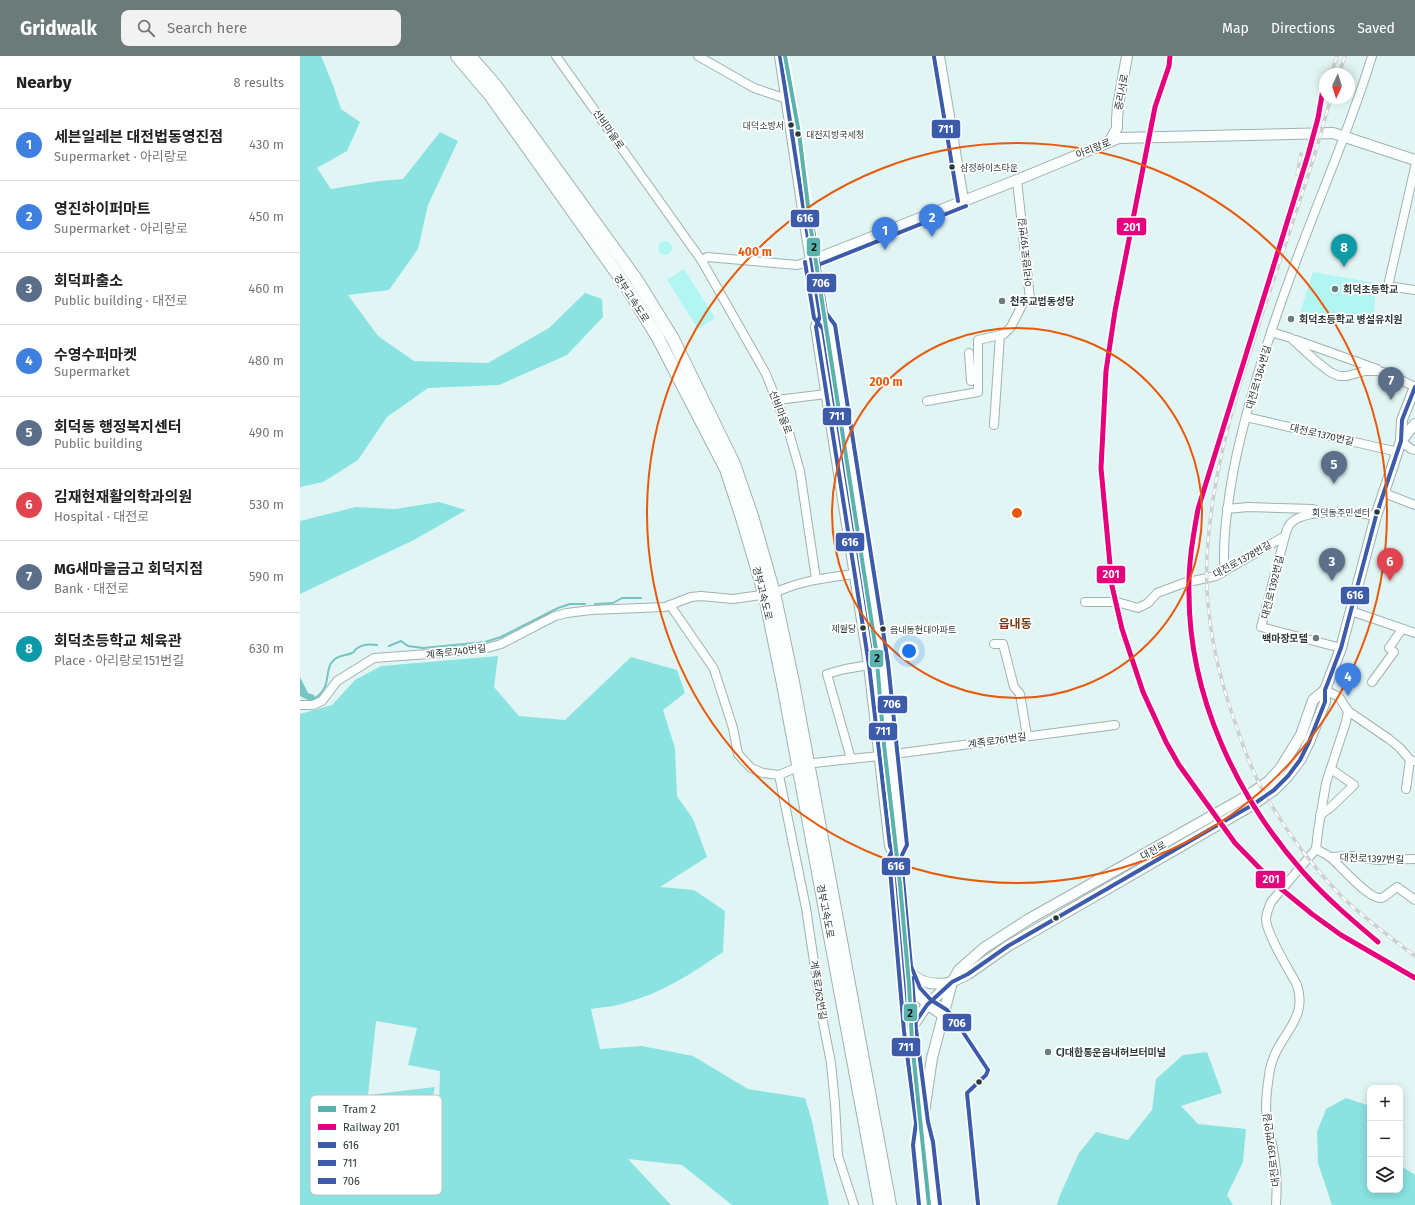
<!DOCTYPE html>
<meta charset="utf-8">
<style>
:root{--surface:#fff;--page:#f2f2f2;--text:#222;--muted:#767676;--line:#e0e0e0;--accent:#6b7b7a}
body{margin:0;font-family:"Fira Sans","Noto Sans KR",sans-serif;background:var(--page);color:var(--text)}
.controls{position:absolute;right:12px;bottom:12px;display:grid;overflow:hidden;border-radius:8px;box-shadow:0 2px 10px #0003}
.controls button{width:36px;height:36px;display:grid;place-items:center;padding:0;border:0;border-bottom:1px solid var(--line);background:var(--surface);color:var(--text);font:20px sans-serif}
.compass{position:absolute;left:1019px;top:12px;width:36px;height:36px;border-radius:50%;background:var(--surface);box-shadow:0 2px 10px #0003;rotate:184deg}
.you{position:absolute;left:609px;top:595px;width:14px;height:14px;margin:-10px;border:3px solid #fff;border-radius:50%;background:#1a73e8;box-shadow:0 0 0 6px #1a73e833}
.badge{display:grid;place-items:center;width:26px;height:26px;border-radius:50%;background:var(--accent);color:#fff;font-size:13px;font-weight:700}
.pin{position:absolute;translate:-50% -33px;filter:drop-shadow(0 1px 2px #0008)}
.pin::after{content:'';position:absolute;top:21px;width:14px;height:12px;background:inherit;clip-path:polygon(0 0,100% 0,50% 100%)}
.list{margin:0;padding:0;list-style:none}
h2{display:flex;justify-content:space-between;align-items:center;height:52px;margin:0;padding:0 16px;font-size:17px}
h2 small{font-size:13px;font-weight:400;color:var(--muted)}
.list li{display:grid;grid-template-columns:26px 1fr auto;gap:12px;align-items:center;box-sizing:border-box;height:72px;padding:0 16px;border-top:1px solid var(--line)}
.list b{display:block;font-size:15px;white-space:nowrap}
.list p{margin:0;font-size:13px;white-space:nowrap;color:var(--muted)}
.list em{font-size:13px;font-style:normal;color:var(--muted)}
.icon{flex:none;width:22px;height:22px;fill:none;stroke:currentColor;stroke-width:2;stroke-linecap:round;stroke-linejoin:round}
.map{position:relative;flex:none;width:1115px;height:1149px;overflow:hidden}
header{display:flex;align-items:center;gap:24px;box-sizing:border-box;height:56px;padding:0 20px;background:var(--accent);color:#fff}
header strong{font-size:19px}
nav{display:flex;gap:22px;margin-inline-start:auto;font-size:14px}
.search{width:280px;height:36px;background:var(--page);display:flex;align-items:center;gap:10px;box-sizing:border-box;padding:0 14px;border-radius:8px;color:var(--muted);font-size:15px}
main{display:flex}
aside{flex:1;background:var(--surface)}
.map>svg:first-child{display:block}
.green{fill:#b1f6f3}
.forest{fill:#8ae3e0;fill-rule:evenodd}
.water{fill:#75c4c2}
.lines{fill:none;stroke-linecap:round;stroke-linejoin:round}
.stream{stroke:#75c4c2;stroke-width:2}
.minor-casing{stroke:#a1b1af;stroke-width:10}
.major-casing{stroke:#a1b1af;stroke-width:12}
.highway-casing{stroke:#a1b1af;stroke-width:14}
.minor{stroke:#fafefd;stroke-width:8}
.major{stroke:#fafefd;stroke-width:10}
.highway{stroke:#fafefd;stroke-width:12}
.rail-casing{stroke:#cbd1d0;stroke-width:3.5}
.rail{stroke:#fff;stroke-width:2;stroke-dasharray:6;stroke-linecap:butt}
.bus-1-casing{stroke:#fff;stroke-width:7}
.bus-2-casing{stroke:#fff;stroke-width:7}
.bus-3-casing{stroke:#fff;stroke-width:7}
.bus-1{stroke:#3d5bab;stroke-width:4}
.bus-2{stroke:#3d5bab;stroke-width:4}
.bus-3{stroke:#3d5bab;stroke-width:4}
.rail-1-casing{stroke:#fff;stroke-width:8}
.rail-1{stroke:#e5007d;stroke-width:5}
.tram-1-casing{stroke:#fff;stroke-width:7}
.tram-1{stroke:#5ab2ac;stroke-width:4}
.ring{fill:none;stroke:#e8590c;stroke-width:2}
.bus-dot{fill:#2b3938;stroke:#fff;stroke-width:1.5}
.poi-dot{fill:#6b7b7a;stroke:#fff;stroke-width:1.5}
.labels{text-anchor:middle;stroke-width:3.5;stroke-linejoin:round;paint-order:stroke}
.bus-label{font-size:9px;fill:#2b3938;stroke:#fff;text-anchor:end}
.street-label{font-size:10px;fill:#2b3938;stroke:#fff}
.poi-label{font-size:10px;font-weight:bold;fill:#2b3938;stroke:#fff;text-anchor:start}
.quarter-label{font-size:12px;font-weight:bold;fill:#783a12;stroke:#fff}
.key{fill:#fff;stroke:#bfc4c3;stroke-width:1}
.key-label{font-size:11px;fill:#2b3938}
.centre{fill:#e8590c;stroke:#fff;stroke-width:2}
.ring-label{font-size:12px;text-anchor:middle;font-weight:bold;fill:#e8590c;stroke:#fff;stroke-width:3.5;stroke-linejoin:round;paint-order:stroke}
.line-badge{stroke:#fff;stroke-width:1.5}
.badge-label{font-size:11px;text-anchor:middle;font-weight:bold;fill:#fff}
.pale-badge-label{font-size:11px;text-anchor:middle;font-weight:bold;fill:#111}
</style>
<header>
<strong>Gridwalk</strong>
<div class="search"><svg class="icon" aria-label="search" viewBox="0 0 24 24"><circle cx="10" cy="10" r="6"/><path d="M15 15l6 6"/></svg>Search here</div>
<nav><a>Map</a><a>Directions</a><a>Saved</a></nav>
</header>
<main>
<aside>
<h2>Nearby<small>8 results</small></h2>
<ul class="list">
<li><span class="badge" style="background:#3f7fe0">1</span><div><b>세븐일레븐 대전법동영진점</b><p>Supermarket · 아리랑로</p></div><em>430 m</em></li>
<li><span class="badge" style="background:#3f7fe0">2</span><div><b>영진하이퍼마트</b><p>Supermarket · 아리랑로</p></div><em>450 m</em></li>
<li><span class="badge" style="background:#5c6f8a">3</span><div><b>회덕파출소</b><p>Public building · 대전로</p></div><em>460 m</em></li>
<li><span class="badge" style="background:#3f7fe0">4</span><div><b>수영수퍼마켓</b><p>Supermarket</p></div><em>480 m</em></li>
<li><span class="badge" style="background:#5c6f8a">5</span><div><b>회덕동 행정복지센터</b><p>Public building</p></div><em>490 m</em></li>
<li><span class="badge" style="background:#e0444e">6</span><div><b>김재현재활의학과의원</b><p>Hospital · 대전로</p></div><em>530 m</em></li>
<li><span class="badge" style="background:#5c6f8a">7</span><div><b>MG새마을금고 회덕지점</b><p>Bank · 대전로</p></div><em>590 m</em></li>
<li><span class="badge" style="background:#0f9aa8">8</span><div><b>회덕초등학교 체육관</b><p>Place · 아리랑로151번길</p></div><em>630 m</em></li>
</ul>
</aside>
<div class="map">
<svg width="1115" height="1149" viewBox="0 0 1115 1149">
<rect width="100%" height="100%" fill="#e1f6f4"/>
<!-- green -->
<g class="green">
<circle cx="365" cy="192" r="7"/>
<path d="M 384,213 L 415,262 L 398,273 L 367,224 Z"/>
<path d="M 1013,216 L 1076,227 L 1074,256 L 1068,266 L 1000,263 L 999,260 Z"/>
</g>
<!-- forest -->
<g class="forest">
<path d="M 0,0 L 21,0 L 33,29 L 41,53 L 60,66 L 47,95 L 17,112 L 31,133 L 79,125 L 103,123 L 140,76 L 158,85 L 128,149 L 118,193 L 89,234 L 48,239 L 78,280 L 114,305 L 188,307 L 249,272 L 285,237 L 302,243 L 303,261 L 267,299 L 199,329 L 128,332 L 87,361 L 58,404 L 23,426 L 0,431 Z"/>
<path d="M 139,446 L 166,454 L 114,484 L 0,538 L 0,465 L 56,451 L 95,453 Z"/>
<path d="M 198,600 L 194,631 L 219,660 L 265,664 L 331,601 L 377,614 L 385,637 L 363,654 L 375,692 L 377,740 L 393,763 L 407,801 L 360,831 L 394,834 L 425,855 L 423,896 C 391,918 362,937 325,947 C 314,951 302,951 291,953 L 300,993 L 342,990 L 393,1000 L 448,1033 L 505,1042 L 512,1065 L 529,1149 L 432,1149 L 382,1109 L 328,1103 L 371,1149 L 0,1149 L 0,658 L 32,649 L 55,624 L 81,610 ZM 76,965 L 117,972 L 108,1009 L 140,1015 L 138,1082 L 124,1073 L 135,1031 L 68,1039 Z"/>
<path d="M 907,996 L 922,1037 L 881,1050 L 898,1068 L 946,1073 L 943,1106 L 927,1139 L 933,1149 L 757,1149 L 760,1139 L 779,1097 L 796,1076 L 828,1084 L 852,1054 L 856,1023 L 883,999 Z"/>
<path d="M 1046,1042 L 1070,1050 L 1070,1134 L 1100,1134 L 1100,1109 L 1115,1119 L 1115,1149 L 1032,1149 L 1018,1107 L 1017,1076 L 1026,1053 Z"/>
</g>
<!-- water -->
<path class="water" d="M 0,621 L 8,637 L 14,639 L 16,644 L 10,645 L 0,640 Z"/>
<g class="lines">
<!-- stream -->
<g class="stream">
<path d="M 295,548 L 313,547 L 322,542 L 341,542"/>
<path d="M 89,590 L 101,585 L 108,590 L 123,592 L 185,586 L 201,581 L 258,552 L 270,548 L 285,548"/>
<path d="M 15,642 C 33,631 23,613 34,604 C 38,599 46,600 52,597 C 55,596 53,596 56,593 C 62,588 70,588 77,589"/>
</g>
<defs>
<g id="minor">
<path d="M 256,0 L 402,205 L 466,318 L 488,373 L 500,415 L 516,523"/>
<path d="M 398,0 L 454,32 L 487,43"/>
<path d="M 640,0 L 664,144"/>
<path d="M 1115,111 L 1088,230 L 1115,234"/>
<path d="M 402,205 L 407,201 L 497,209 L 511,205"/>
<path d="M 971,276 L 991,282 L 1016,305 L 1030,316 L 1039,320 L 1047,320 L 1065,315 L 1077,315 L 1087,317 L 1115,331"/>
<path d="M 996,284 L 1077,313"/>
<path d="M 669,297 L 671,325"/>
<path d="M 477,344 L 526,338"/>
<path d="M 627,345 L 678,336 L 678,284 L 704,278 L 711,271 L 724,245 L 730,243 L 717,124"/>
<path d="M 946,361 L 1098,396"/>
<path d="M 694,369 L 700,279"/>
<path d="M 1101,385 L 1111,393 L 1115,394"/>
<path d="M 1084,437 L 1115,449"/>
<path d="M 927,453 L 948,451 L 1013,453 L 1020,456"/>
<path d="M 925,515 C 923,502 924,489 925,476 C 928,443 933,412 941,380 C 957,314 979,249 1004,184 C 1027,123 1053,63 1072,0"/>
<path d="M 478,535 C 505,524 526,522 554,518"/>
<path d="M 785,546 L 817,546 L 838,552 L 848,547 L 857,537 L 884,527 L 916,520 L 985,480"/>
<path d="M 370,549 L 414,613 L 433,672 L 438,698 L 451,712 L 463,717 L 479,719"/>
<path d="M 1051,555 L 1115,577"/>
<path d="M 694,588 L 703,588 L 714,631 L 720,638 L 727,680"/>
<path d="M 1041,592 L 961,571 L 985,480 C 986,476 988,469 992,466 C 1008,452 1056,456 1076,460"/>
<path d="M 1072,626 L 1094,596 L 1089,592 L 1102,573"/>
<path d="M 1025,634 L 1039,641 L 1048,655 L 1089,683 L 1100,692 L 1110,704 L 1115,705"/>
<path d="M 0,649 L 13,649 L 22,645 L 37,625 L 74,602 L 129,598 L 187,592 L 201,588 L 255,560 L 267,557 L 291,554 L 365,551 L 391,541 L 401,540 L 433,543 L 461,539"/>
<path d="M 551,703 L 527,618 L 545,613 L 569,609"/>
<path d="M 514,707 L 579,700 L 815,669"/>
<path d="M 498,711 L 479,719 L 506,852 L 523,966 L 531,1007 L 535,1048 L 538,1100 L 554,1149"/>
<path d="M 1106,733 L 1110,704"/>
<path d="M 1020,759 L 1030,752 L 1054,729 L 1031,713"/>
<path d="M 1016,793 C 1021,796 1026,798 1030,801 C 1040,809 1069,844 1081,842 C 1086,841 1092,834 1097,831 L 1115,844"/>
<path d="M 1030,801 L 1052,800 L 1077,804 L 1115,803"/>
<path d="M 976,1149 C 977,1133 977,1116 974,1100 C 972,1084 967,1068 966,1052 C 966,1039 968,1025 970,1013 C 977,979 1009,965 997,929 C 989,914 967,879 966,864 C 966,857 969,852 971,846 L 1016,793 L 1018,775 L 1026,727 L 1046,666 L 1048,655"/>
</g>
<g id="major">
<path d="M 480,0 L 506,174 L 520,260 L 516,271 L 569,609 L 590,790 L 595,800 L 610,974 L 622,1067 L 627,1087 L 634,1149"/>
<path d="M 810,85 L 817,72 L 817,63 L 818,50 L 827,0"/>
<path d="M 511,205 L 717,124 L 819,82 L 1033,77 L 1115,104"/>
<path d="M 520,260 L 529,270 L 582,608 L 601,790 L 595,800"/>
<path d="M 1101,385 L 1115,368"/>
<path d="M 607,914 C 620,928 635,930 652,926"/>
<path d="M 609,922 C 617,941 626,948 643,959"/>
<path d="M 610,974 L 627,949 L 652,926 L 668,918 L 708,890 L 954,748 L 974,734 L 988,720 L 1000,704 L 1009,686 L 1025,646 L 1025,634 L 1041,592 L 1076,460 L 1101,385 L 1102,364 L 1115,331"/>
<path d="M 624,1056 L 632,1002 L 652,926 L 659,914 L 684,892 L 729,863 L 949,739 L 969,725 L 980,713 L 1001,679 L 1013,644 L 1025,634"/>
<path d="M 621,1073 L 619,1089 L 625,1149"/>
</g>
<g id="highway">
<path d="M 157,0 L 190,39 L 326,230 L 357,280 L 426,413 L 443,465 L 465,540 L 483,628 L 580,1149"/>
<path d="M 170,0 L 196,30 L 336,223 L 373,283 L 434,408 L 452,460 L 474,537 L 493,626 L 590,1149"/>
</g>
</defs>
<!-- minor casing -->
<use href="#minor" class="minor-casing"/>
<!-- major casing -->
<use href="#major" class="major-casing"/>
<!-- highway casing -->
<use href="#highway" class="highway-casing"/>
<!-- minor -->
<use href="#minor" class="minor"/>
<!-- major -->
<use href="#major" class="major"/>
<!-- highway -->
<use href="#highway" class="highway"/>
<defs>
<g id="rail">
<path d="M 869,10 L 870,0"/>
<path d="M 1031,18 L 1037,0"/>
<path d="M 1039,18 L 1045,0"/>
<path d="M 1031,42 C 1025,62 1020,81 1014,101 C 1001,142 987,183 974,223 C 944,313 912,405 907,500 C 904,559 917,617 937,672 C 944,693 952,714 962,733 C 983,771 1011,809 1041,840 C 1064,862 1090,881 1115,900"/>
<path d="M 1018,62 L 1025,39"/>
<path d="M 997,118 L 1001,98"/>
</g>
</defs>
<!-- rail casing -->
<use href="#rail" class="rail-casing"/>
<!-- rail -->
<use href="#rail" class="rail"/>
<defs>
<g id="bus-1">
<path d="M 480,0 L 520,260 L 516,271 L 569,609 L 590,790 L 595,800 L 610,974"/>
<path d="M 610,974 L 627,949 L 652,926 L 668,918 L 708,890 L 954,748 L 974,734 L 988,720 L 1000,704 L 1009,686 L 1025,646 L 1025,634 L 1041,592 L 1076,460 L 1101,385 L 1102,364 L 1115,331"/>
</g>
<g id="bus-2">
<path d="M 634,1 L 658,145"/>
<path d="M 505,206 L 514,262 L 523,273 L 576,609 L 595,789 L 589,801 L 604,975 L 616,1067 L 613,1089 L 619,1149"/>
<path d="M 513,211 L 666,150"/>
</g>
<g id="bus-3">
<path d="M 486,0 L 526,257 L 535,269 L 588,607 L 607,789 L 601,801 L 611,910 L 620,932 L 631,944 L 647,954 L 655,964 L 688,1014 L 686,1019 L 667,1037 L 678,1148"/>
<path d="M 612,922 L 616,973 L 628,1066 L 633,1086 L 640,1148"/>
</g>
</defs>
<!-- bus-1 casing -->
<use href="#bus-1" class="bus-1-casing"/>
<!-- bus-2 casing -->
<use href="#bus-2" class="bus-2-casing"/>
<!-- bus-3 casing -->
<use href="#bus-3" class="bus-3-casing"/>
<!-- bus-1 -->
<use href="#bus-1" class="bus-1"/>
<!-- bus-2 -->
<use href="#bus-2" class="bus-2"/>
<!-- bus-3 -->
<use href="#bus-3" class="bus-3"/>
<defs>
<g id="rail-1">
<path d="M 870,0 L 869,10 L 855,51 L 815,255 L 806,315 L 801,412 L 812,530 L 822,573 L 843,636 L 866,686 L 879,709 L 935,787 L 974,827 L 1012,858 L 1041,879 L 1115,922"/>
<path d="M 1025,22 L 1018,62 L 1008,99 L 898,453 C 893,481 888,509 889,537 C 889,640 936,740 1003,816 C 1026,842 1052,864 1078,886"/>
</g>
</defs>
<!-- rail-1 casing -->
<use href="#rail-1" class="rail-1-casing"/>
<!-- rail-1 -->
<use href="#rail-1" class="rail-1"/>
<defs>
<path id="tram-1" d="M 485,0 L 499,77 L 511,174 L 576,594 L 584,689 L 600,828 L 609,928 L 612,986 L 629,1149"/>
</defs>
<!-- tram-1 casing -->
<use href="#tram-1" class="tram-1-casing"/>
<!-- tram-1 -->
<use href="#tram-1" class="tram-1"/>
</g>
<!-- distance rings -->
<g class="ring">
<circle cx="717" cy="457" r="185"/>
<circle cx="717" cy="457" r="370"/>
</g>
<!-- markers -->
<g class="bus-dot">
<circle cx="491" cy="69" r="3.5"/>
<circle cx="498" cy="78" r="3.5"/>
<circle cx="652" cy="111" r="3.5"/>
<circle cx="1077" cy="456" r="3.5"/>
<circle cx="563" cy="572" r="3.5"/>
<circle cx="583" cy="573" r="3.5"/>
<circle cx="756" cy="862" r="3.5"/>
<circle cx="679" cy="1026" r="3.5"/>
</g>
<g class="poi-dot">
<circle cx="1035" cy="233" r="4"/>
<circle cx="702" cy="245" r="4"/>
<circle cx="991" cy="263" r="4"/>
<circle cx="1016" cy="582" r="4"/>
<circle cx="748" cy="996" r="4"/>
</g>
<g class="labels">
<!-- bus labels -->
<g class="bus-label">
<text x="484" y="73">대덕소방서</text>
<text x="506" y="82" text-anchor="start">대전지방국세청</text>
<text x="660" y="115" text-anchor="start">삼정하이츠타운</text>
<text x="1070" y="460">회덕동주민센터</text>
<text x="556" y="576">제월당</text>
<text x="590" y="577" text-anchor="start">읍내동현대아파트</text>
</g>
<!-- street labels -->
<g class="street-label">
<text transform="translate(821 36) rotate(-80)" y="4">중리서로</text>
<text transform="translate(309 73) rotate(55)" y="4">선비마을로</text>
<text transform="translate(793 92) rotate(-22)" y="4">아리랑로</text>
<text transform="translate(725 196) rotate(-96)" y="4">아리랑로197번길</text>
<text transform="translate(332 242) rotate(57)" y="4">경부고속도로</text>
<text transform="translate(958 321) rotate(-74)" y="4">대전로1364번길</text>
<text transform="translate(481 356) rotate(69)" y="4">선비마을로</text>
<text transform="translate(1022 378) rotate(13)" y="4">대전로1370번길</text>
<text transform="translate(942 503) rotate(-29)" y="4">대전로1378번길</text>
<text transform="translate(972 531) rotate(-76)" y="4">대전로1392번길</text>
<text transform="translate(463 537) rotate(76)" y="4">경부고속도로</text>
<text transform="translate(156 595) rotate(-7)" y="4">계족로740번길</text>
<text transform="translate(697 684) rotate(-8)" y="4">계족로761번길</text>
<text transform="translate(853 794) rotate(-29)" y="4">대전로</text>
<text transform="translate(1072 802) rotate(2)" y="4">대전로1397번길</text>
<text transform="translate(526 855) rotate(79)" y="4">경부고속도로</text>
<text transform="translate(519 934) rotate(81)" y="4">계족로762번길</text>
<text transform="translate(971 1094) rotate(-97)" y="4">대전로1397번안길</text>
</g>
<!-- poi labels -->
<g class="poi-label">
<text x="1043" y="237">회덕초등학교</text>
<text x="710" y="249">천주교법동성당</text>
<text x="999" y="267">회덕초등학교 병설유치원</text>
<text x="1008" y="586" text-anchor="end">백마장모텔</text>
<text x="756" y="1000">CJ대한통운읍내허브터미널</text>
</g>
<!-- quarter labels -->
<g class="quarter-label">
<text x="715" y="572">읍내동</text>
</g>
</g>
<!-- legend -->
<rect x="10" y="1039" width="132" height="100" rx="6" class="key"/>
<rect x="18" y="1050" width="18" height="6" fill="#5ab2ac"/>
<rect x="18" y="1068" width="18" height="6" fill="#e5007d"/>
<rect x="18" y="1086" width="18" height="6" fill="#3d5bab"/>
<rect x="18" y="1104" width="18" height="6" fill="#3d5bab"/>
<rect x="18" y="1122" width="18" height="6" fill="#3d5bab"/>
<g class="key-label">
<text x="43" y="1057">Tram 2</text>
<text x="43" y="1075">Railway 201</text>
<text x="43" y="1093">616</text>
<text x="43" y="1111">711</text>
<text x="43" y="1129">706</text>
</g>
<circle cx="717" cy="457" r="6" class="centre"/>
<g class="ring-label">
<text x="455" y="200">400 m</text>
<text x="586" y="330">200 m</text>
</g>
<g class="line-badge">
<rect x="631" y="63" width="30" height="20" rx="4" fill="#3d5bab"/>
<rect x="490" y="153" width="30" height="19" rx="4" fill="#3d5bab"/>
<rect x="816" y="161" width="31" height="19" rx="4" fill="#e5007d"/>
<rect x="506" y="181" width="15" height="20" rx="4" fill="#5ab2ac"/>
<rect x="506" y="217" width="31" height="20" rx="4" fill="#3d5bab"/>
<rect x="522" y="351" width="30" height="19" rx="4" fill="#3d5bab"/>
<rect x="535" y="476" width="30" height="20" rx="4" fill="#3d5bab"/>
<rect x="796" y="509" width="30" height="19" rx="4" fill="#e5007d"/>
<rect x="1040" y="530" width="30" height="19" rx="4" fill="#3d5bab"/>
<rect x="569" y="593" width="15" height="19" rx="4" fill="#5ab2ac"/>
<rect x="577" y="639" width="31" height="19" rx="4" fill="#3d5bab"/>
<rect x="568" y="666" width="30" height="19" rx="4" fill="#3d5bab"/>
<rect x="581" y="801" width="30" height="19" rx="4" fill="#3d5bab"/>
<rect x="955" y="814" width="31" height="19" rx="4" fill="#e5007d"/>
<rect x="603" y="947" width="15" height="19" rx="4" fill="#5ab2ac"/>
<rect x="642" y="957" width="30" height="19" rx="4" fill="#3d5bab"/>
<rect x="591" y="981" width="30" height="20" rx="4" fill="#3d5bab"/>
</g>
<g class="badge-label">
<text x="646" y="77">711</text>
<text x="505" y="166">616</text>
<text x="832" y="175">201</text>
<text x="521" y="231">706</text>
<text x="537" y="364">711</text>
<text x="550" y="490">616</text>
<text x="811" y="522">201</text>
<text x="1055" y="543">616</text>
<text x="592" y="652">706</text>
<text x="583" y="679">711</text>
<text x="596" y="814">616</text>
<text x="971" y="827">201</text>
<text x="657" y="971">706</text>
<text x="606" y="995">711</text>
</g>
<g class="pale-badge-label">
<text x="514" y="195">2</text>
<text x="577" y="606">2</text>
<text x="610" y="961">2</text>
</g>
</svg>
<div class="controls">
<button>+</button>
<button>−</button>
<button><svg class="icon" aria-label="layers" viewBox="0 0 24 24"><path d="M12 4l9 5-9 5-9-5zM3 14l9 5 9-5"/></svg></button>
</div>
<svg class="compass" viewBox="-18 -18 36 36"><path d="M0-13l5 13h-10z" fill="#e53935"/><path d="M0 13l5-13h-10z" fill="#767676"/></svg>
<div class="you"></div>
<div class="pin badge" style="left:585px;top:194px;background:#3f7fe0">1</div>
<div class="pin badge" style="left:632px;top:181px;background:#3f7fe0">2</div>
<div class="pin badge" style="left:1032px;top:525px;background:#5c6f8a">3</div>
<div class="pin badge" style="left:1048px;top:640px;background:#3f7fe0">4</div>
<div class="pin badge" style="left:1034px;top:428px;background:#5c6f8a">5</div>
<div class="pin badge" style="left:1090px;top:525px;background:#e0444e">6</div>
<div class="pin badge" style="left:1091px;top:344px;background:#5c6f8a">7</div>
<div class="pin badge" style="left:1044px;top:211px;background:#0f9aa8">8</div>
</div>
</main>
